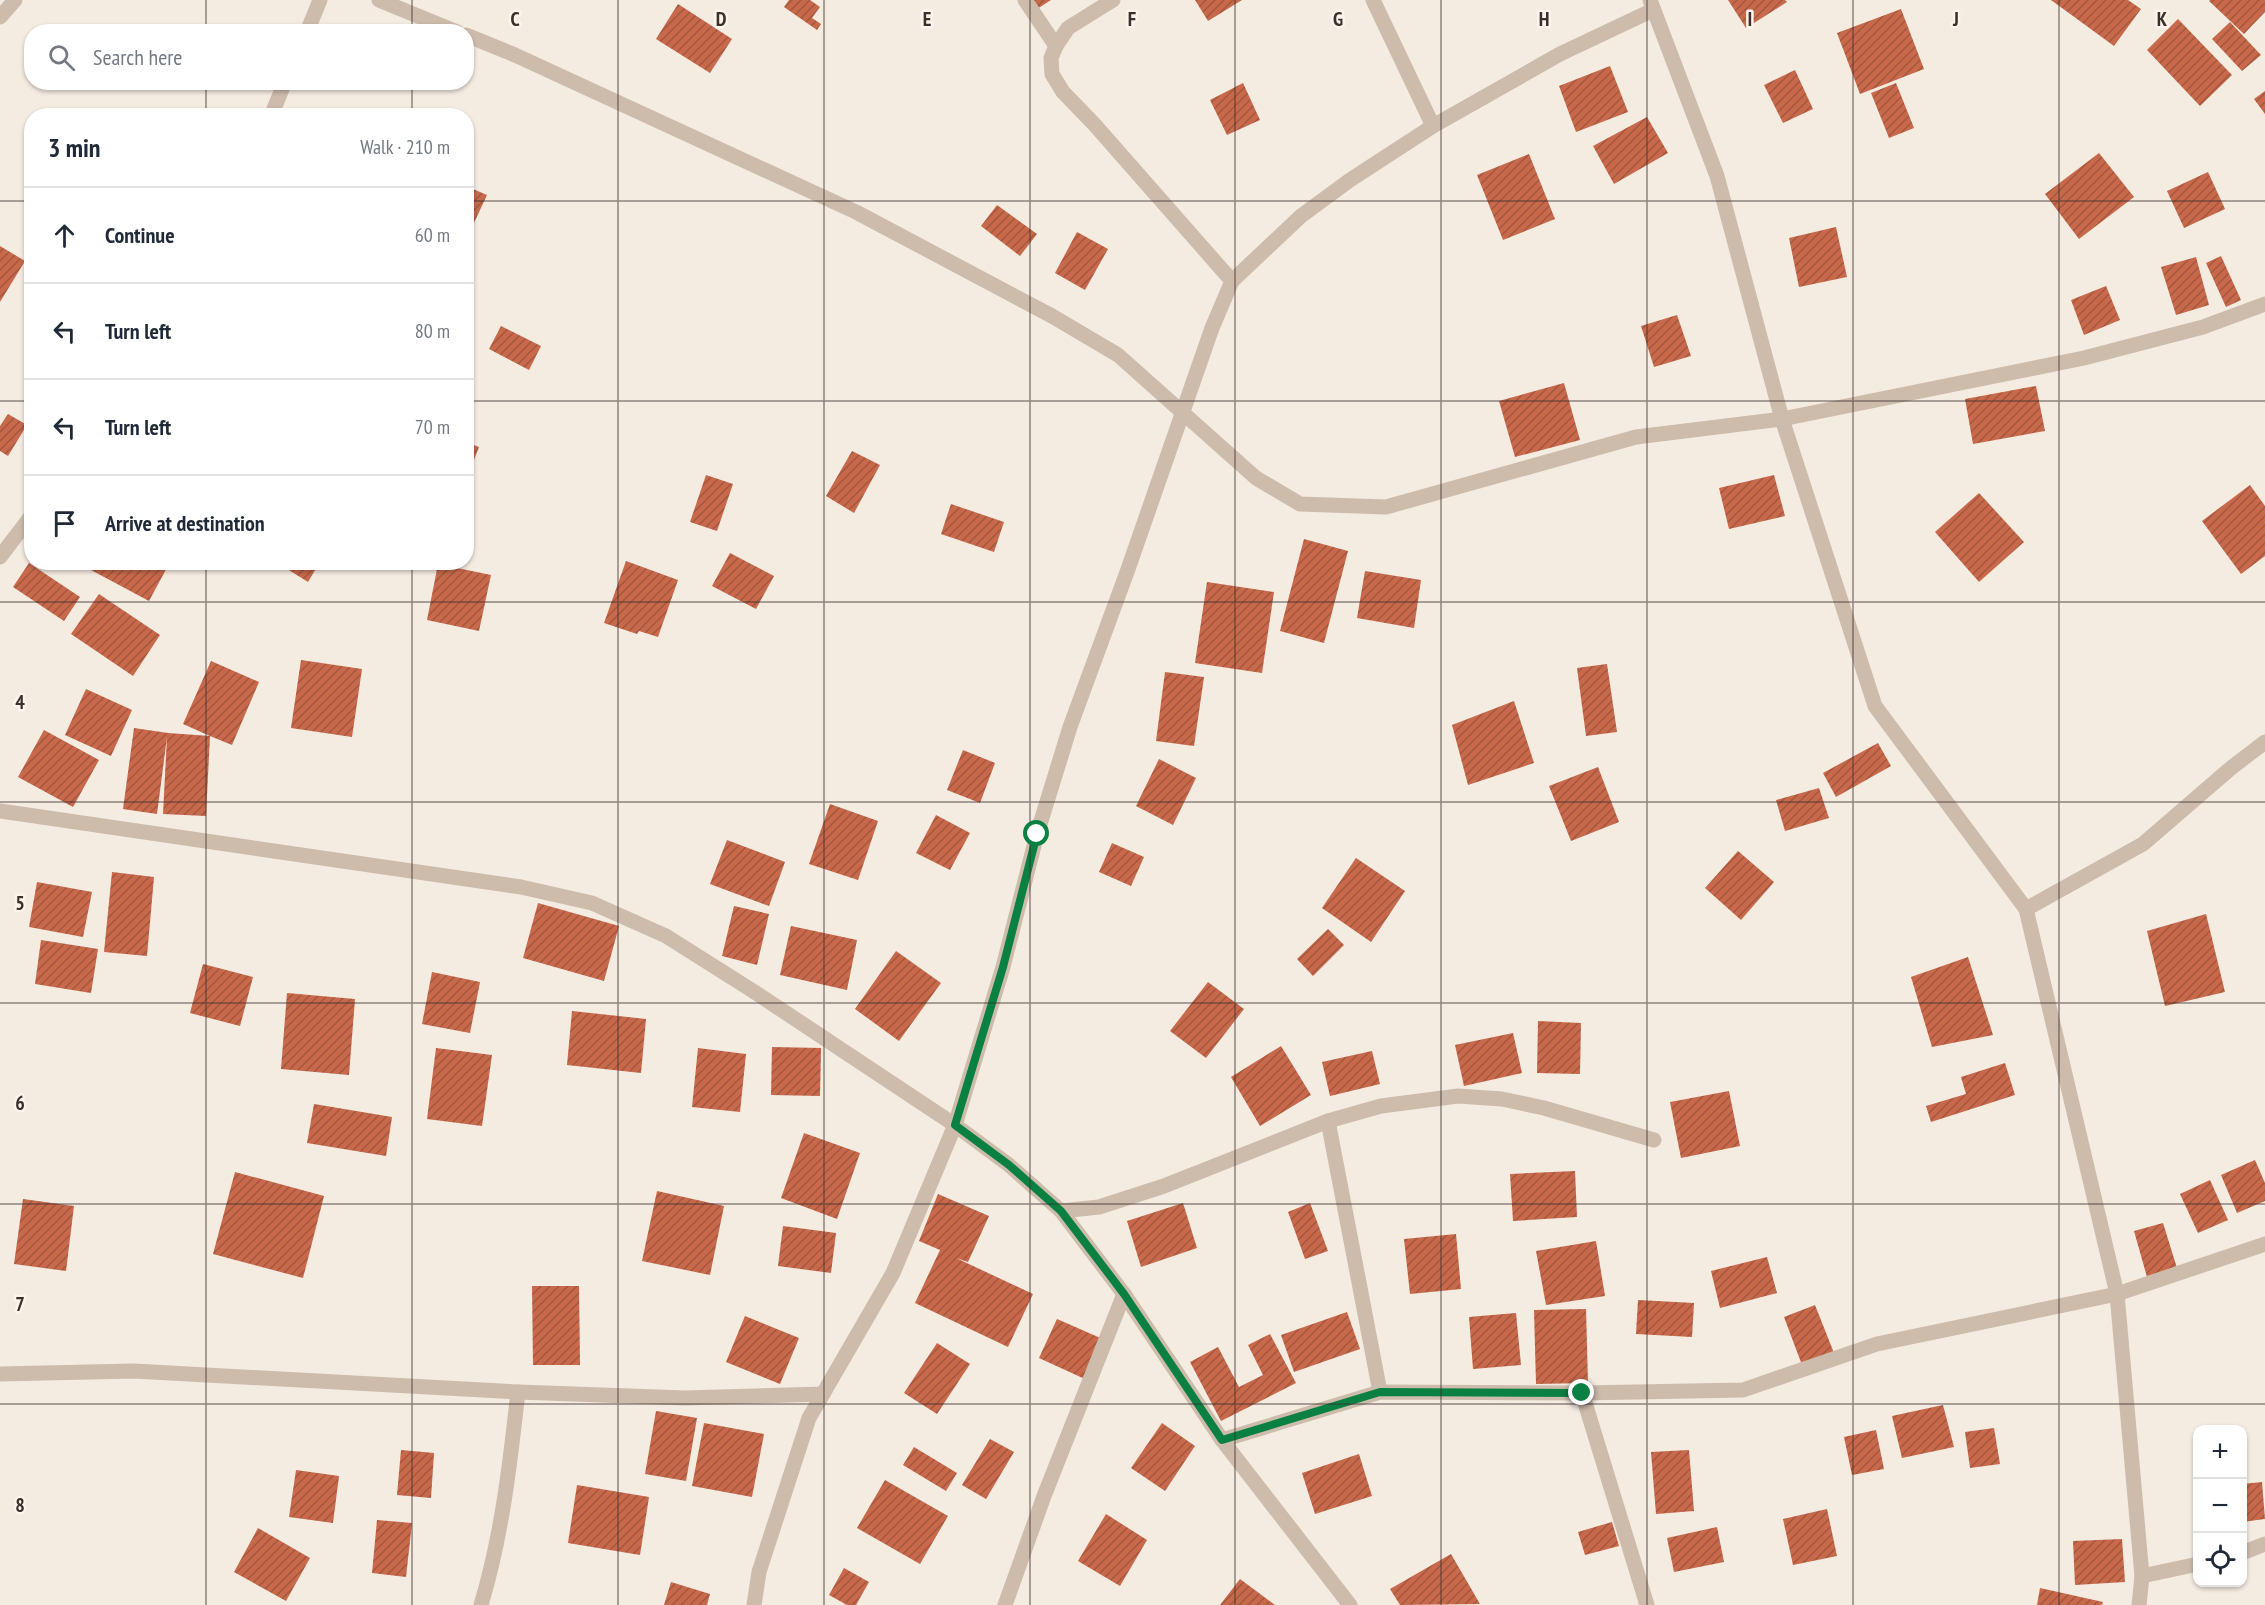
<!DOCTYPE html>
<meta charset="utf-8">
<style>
:root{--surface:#fff;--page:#f2f2f3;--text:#1f2937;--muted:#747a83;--line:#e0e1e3}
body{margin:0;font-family:"PT Sans Narrow",sans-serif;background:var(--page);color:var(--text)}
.controls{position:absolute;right:18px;bottom:18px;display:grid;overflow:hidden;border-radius:12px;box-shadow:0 2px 4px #0004}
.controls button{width:54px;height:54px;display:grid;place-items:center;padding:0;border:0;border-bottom:2px solid var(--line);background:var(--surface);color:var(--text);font:30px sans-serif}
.stop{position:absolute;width:18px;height:18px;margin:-14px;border:4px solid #0b8043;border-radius:50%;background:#fff}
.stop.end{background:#0b8043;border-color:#fff;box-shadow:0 2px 6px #0008}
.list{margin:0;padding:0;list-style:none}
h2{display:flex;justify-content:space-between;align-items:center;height:78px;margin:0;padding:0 24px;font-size:26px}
h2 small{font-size:20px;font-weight:400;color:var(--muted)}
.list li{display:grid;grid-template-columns:39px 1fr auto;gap:18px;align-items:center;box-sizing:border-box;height:96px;padding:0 24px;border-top:2px solid var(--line)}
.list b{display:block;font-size:22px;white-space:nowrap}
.list em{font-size:20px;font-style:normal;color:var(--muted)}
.icon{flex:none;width:33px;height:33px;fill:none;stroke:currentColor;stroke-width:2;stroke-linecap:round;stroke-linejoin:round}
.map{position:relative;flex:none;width:2265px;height:1605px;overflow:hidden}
.search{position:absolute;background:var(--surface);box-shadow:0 2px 4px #0004;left:24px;top:24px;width:450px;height:66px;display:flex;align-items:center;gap:15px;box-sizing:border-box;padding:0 21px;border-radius:24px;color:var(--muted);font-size:22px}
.panel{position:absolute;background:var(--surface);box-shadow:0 2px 4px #0004;left:24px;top:108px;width:450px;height:462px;border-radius:24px}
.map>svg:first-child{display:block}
.building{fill:url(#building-hatch)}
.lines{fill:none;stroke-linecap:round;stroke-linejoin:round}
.street{stroke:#cdbbac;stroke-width:15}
.route{stroke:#0b8043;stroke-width:8}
.grid{fill:none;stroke:#3b302b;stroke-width:1.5;stroke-opacity:0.55}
.grid-label{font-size:20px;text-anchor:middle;font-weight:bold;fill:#3b302b;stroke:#fbf5ee;stroke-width:5;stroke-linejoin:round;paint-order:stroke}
</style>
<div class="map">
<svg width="2265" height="1605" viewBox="0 0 2265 1605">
<defs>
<pattern id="building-hatch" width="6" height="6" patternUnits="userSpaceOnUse" patternTransform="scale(1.5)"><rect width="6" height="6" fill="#c8694b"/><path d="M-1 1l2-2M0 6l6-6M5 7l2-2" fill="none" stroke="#a4573f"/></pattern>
</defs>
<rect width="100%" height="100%" fill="#f4ebe1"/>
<!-- building -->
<g class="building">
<path d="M 789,0 L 810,0 L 820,7 L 812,18 L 821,24 L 817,30 L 784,7 Z"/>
<path d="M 1031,0 L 1051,0 L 1037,9 Z"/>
<path d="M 1195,0 L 1242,0 L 1208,21 Z"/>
<path d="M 1728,0 L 1785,0 L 1787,2 L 1746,28 Z"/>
<path d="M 2051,0 L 2128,0 L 2141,9 L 2114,46 Z"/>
<path d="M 2210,0 L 2265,0 L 2265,12 L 2244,34 L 2209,1 Z"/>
<path d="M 678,4 L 732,39 L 710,73 L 656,39 Z"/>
<path d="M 1901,9 L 1924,69 L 1860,94 L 1837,33 Z"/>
<path d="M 2178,19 L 2232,75 L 2200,106 L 2147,50 Z"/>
<path d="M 2230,22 L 2261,55 L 2242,71 L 2212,39 Z"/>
<path d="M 1610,66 L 1628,112 L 1576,132 L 1559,86 Z"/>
<path d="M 1795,70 L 1813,109 L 1783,123 L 1764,85 Z"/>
<path d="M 1243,83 L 1260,120 L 1227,135 L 1210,100 Z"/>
<path d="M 1896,83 L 1914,128 L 1889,138 L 1871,93 Z"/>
<path d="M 2265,91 L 2265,114 L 2254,99 Z"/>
<path d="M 1647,117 L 1668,153 L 1614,184 L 1593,146 Z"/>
<path d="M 2099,153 L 2134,197 L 2079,239 L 2045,194 Z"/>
<path d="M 1529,154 L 1555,219 L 1503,240 L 1477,175 Z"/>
<path d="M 2208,172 L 2225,209 L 2184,228 L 2167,191 Z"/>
<path d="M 466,186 L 487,195 L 466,240 Z"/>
<path d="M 997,205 L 1037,234 L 1020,256 L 981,226 Z"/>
<path d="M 1836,227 L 1847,277 L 1799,287 L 1789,238 Z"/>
<path d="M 1077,232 L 1108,249 L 1085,290 L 1055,273 Z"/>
<path d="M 0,246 L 25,261 L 0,302 Z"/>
<path d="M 2221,256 L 2241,300 L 2226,307 L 2206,263 Z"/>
<path d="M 2196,257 L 2209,305 L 2176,315 L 2161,267 Z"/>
<path d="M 2106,286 L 2120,320 L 2084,335 L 2071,300 Z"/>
<path d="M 1677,315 L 1691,356 L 1654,367 L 1641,326 Z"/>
<path d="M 501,326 L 541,346 L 529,370 L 489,349 Z"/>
<path d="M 1564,383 L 1580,440 L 1515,457 L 1499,401 Z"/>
<path d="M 2036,386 L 2045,431 L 1973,444 L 1965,399 Z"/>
<path d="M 8,414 L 27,425 L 8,456 L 0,451 L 0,426 Z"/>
<path d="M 466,442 L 479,447 L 467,478 L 466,478 Z"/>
<path d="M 852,451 L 880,465 L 854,513 L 826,496 Z"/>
<path d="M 706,475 L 733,484 L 717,531 L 690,522 Z"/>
<path d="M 1774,475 L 1785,516 L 1729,529 L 1719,488 Z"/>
<path d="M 2250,485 L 2265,506 L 2265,556 L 2241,574 L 2202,521 Z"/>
<path d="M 1979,493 L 2024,542 L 1979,582 L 1935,532 Z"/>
<path d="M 951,504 L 1004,522 L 994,552 L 941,534 Z"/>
<path d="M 1304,539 L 1348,551 L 1324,643 L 1280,631 Z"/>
<path d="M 730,553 L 774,576 L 756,609 L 712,586 Z"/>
<path d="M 626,561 L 678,580 L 658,637 L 639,631 L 637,634 L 604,623 Z"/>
<path d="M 76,562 L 170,562 L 149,601 Z"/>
<path d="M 276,562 L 320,562 L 308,582 Z"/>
<path d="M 29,563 L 80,597 L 64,621 L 13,587 Z"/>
<path d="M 438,564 L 491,575 L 479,631 L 427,620 Z"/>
<path d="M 1365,571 L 1421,580 L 1414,628 L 1357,618 Z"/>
<path d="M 1207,582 L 1274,592 L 1262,673 L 1195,663 Z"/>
<path d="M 99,594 L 160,635 L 133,676 L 71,634 Z"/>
<path d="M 301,660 L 362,669 L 352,737 L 291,728 Z"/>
<path d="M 211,661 L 259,682 L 232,745 L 210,736 L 206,816 L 163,814 L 167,737 L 157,814 L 123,809 L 134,728 L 168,733 L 210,736 L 183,724 Z"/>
<path d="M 1607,664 L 1617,732 L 1586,736 L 1577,668 Z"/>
<path d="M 1165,672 L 1204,677 L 1194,746 L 1156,741 Z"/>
<path d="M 86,689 L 132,710 L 111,756 L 65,735 Z"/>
<path d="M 1514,701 L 1534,763 L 1468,785 L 1452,725 Z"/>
<path d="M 44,730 L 99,760 L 73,807 L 18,777 Z"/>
<path d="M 1878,743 L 1891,766 L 1836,797 L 1823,773 Z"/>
<path d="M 963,750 L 995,763 L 980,803 L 947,790 Z"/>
<path d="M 1159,759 L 1196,778 L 1173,825 L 1136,806 Z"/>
<path d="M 1598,767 L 1619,822 L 1571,841 L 1549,786 Z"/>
<path d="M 1819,788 L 1829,818 L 1785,831 L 1776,800 Z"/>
<path d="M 830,804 L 878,821 L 858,880 L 809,864 Z"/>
<path d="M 936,815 L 970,833 L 950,870 L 916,853 Z"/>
<path d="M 727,840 L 785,862 L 769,906 L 710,884 Z"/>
<path d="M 1112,843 L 1144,857 L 1131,886 L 1099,872 Z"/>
<path d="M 1738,851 L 1774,882 L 1741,920 L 1705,888 Z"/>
<path d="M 1356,858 L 1405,891 L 1371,942 L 1322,908 Z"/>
<path d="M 112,872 L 154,877 L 147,956 L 104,952 Z"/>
<path d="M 37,882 L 92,892 L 83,937 L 29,927 Z"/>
<path d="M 538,903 L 619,926 L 604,981 L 523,958 Z"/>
<path d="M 734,906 L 769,914 L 757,965 L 722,956 Z"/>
<path d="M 2206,914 L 2225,992 L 2165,1006 L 2147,931 Z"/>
<path d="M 791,926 L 857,940 L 847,990 L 780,975 Z"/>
<path d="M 1328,929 L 1344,945 L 1313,976 L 1297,959 Z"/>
<path d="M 41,940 L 98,949 L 91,993 L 35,984 Z"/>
<path d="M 896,951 L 941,983 L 899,1041 L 855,1009 Z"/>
<path d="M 1968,957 L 1993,1035 L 1932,1047 L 1911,977 Z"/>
<path d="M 203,964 L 253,977 L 240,1026 L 190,1013 Z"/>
<path d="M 432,972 L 480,982 L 470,1033 L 422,1024 Z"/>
<path d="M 1208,982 L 1244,1009 L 1206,1058 L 1170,1031 Z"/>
<path d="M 287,993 L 355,999 L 349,1075 L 281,1069 Z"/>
<path d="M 572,1011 L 646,1019 L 641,1073 L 567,1065 Z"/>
<path d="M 1538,1021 L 1581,1023 L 1580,1074 L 1537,1073 Z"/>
<path d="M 1513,1033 L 1522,1073 L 1464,1086 L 1455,1045 Z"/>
<path d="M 1281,1046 L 1311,1095 L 1260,1126 L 1231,1077 Z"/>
<path d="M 772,1047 L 821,1048 L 820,1096 L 771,1095 Z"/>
<path d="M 436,1048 L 492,1055 L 482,1126 L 427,1119 Z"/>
<path d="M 698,1048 L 746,1054 L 740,1112 L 692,1107 Z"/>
<path d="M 1372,1051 L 1380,1084 L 1330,1096 L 1322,1062 Z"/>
<path d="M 2005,1063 L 2015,1095 L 1931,1122 L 1926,1106 L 1966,1094 L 1961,1077 Z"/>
<path d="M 1729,1091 L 1740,1146 L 1681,1158 L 1670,1102 Z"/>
<path d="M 314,1104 L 392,1117 L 386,1156 L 307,1143 Z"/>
<path d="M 804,1133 L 860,1153 L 837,1219 L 781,1198 Z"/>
<path d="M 2255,1160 L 2265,1183 L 2265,1201 L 2237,1213 L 2221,1175 Z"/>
<path d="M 1575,1171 L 1577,1217 L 1513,1221 L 1510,1174 Z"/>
<path d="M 235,1172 L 324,1196 L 303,1278 L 213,1254 Z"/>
<path d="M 2210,1180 L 2228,1220 L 2198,1233 L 2180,1194 Z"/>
<path d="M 657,1191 L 724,1206 L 710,1275 L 642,1261 Z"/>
<path d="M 938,1194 L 989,1216 L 968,1262 L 956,1258 L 1033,1294 L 1008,1347 L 915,1303 L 940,1250 L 919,1241 Z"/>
<path d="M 23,1199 L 74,1206 L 66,1271 L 14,1264 Z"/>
<path d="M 1183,1203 L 1197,1248 L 1141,1267 L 1127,1221 Z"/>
<path d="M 1310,1203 L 1328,1251 L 1305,1259 L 1288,1212 Z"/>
<path d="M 2163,1223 L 2177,1268 L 2147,1277 L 2134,1231 Z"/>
<path d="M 783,1226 L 836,1233 L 831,1273 L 778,1266 Z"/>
<path d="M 1456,1234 L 1461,1289 L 1410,1294 L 1404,1239 Z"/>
<path d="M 1596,1241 L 1605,1296 L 1546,1305 L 1536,1251 Z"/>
<path d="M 1767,1257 L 1777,1293 L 1720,1308 L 1711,1271 Z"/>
<path d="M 532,1286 L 579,1286 L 580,1365 L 533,1365 Z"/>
<path d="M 1638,1300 L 1694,1303 L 1692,1337 L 1636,1334 Z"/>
<path d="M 1815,1305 L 1834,1353 L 1802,1365 L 1784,1317 Z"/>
<path d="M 1586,1309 L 1588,1383 L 1536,1384 L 1534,1310 Z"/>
<path d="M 1347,1312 L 1360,1349 L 1294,1372 L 1281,1335 Z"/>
<path d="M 1516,1313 L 1521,1365 L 1473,1369 L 1469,1317 Z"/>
<path d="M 745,1316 L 799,1338 L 780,1384 L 726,1362 Z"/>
<path d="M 1057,1319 L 1105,1340 L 1087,1380 L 1039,1358 Z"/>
<path d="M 1270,1334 L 1296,1383 L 1221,1421 L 1190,1362 L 1218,1347 L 1239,1387 L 1263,1375 L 1248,1345 Z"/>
<path d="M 937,1343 L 970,1364 L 937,1414 L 904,1393 Z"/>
<path d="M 1943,1405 L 1954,1447 L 1902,1458 L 1892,1416 Z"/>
<path d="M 656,1411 L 697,1418 L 686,1481 L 645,1474 Z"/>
<path d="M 704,1423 L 764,1434 L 752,1497 L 692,1486 Z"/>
<path d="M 1162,1423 L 1195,1446 L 1165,1491 L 1131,1468 Z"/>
<path d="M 1994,1428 L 2000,1464 L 1970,1468 L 1965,1432 Z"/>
<path d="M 1876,1430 L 1884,1469 L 1852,1475 L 1844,1437 Z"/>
<path d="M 990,1439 L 1014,1452 L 986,1499 L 962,1485 Z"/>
<path d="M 914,1447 L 957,1473 L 946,1491 L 903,1465 Z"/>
<path d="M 401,1450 L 434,1453 L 431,1498 L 397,1495 Z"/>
<path d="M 1689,1450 L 1694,1511 L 1656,1514 L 1651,1452 Z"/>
<path d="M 1359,1454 L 1372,1496 L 1315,1514 L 1302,1473 Z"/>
<path d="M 296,1470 L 339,1476 L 333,1523 L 289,1517 Z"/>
<path d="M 885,1480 L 948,1516 L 920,1564 L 857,1528 Z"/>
<path d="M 2262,1482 L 2265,1519 L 2242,1522 L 2242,1484 Z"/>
<path d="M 577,1485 L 649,1497 L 640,1555 L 568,1543 Z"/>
<path d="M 1827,1509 L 1837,1556 L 1793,1565 L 1783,1519 Z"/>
<path d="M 1106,1514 L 1147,1540 L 1120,1586 L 1078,1561 Z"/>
<path d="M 377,1520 L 412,1523 L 406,1577 L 372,1573 Z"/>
<path d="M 1612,1522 L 1619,1546 L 1585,1555 L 1578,1532 Z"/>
<path d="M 1717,1527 L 1724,1562 L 1674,1572 L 1667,1538 Z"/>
<path d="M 258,1528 L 310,1558 L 286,1601 L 234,1572 Z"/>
<path d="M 2122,1539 L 2125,1582 L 2075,1585 L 2073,1541 Z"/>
<path d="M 1451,1554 L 1480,1604 L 1400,1605 L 1390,1589 Z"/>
<path d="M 844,1568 L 869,1582 L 856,1605 L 847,1605 L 829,1595 Z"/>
<path d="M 1240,1579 L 1275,1605 L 1220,1605 Z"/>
<path d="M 671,1582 L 710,1594 L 707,1605 L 664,1605 Z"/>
<path d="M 2040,1588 L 2103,1602 L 2102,1605 L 2037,1605 Z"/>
</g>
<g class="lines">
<!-- street -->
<g class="street">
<path d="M 379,0 L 457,32"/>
<path d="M 1025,0 L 1056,46"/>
<path d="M 1113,0 L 1068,28 L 1056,46 L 1051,58 L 1052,74 L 1063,92 L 1094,124 L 1232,281"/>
<path d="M 1373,0 L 1433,126"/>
<path d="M 1650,0 L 1717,176 L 1782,419 L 1875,706 L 2026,909 L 2117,1294 L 2142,1576 L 2139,1605"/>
<path d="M 0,17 L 15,0"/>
<path d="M 307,32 L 320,0"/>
<path d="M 466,35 L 515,55 L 856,212 L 1052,316 L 1118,355 L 1256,478 L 1300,504 L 1386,507 L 1636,437 L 1782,419 L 2084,358 L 2203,327 L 2265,304"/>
<path d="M 271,116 L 285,82"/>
<path d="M 0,557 L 32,515"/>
<path d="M 0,811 L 521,887 L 592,903 L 666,936 L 753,991 L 955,1125 L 1009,1165 L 1061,1211 L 1124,1294 L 1222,1440 L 1350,1605"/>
<path d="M 2026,909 L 2143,844 L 2231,768 L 2265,742"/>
<path d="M 1328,1121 L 1380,1392"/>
<path d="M 1061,1211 L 1099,1207 L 1164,1186 L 1328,1121 L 1381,1106 L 1458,1096 L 1502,1099 L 1544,1108 L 1654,1140"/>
<path d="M 0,1374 L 134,1371 L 518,1392 L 685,1398 L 823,1394"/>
<path d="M 1582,1393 L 1647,1605"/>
<path d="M 1222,1440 L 1380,1392 L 1582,1393 L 1743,1390 L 1877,1344 L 2117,1294 L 2265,1244"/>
<path d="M 2242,1553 L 2265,1544"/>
<path d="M 2142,1576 L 2198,1564"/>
<path d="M 481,1605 C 502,1535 510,1464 518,1392"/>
<path d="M 754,1605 L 759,1572 L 809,1418 L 893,1273 L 955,1125 L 1003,967 L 1037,834 L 1070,727 L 1127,572 L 1212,328 L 1232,281 L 1301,216 L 1350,180 L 1433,126 L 1560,54 L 1653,10"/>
<path d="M 1005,1605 L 1044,1496 L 1124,1294"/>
</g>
</g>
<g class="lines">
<!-- route -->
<path class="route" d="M 1037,834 L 1003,967 L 955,1125 L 1009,1165 L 1061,1211 L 1124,1294 L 1222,1440 L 1380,1392 L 1582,1393"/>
</g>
<!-- grid -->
<path class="grid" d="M 206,0 L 206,32M 412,0 L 412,32M 618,0 L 618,1605M 824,0 L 824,1605M 1030,0 L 1030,1605M 1235,0 L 1235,1605M 1441,0 L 1441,1605M 1647,0 L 1647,1605M 1853,0 L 1853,1605M 2059,0 L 2059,1605M 206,82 L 206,116M 412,82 L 412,116M 0,201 L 32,201M 466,201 L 2265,201M 0,401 L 32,401M 466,401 L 2265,401M 206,562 L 206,1605M 412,562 L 412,1605M 0,602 L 2265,602M 0,802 L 2265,802M 0,1003 L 2265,1003M 0,1204 L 2265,1204M 0,1404 L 2265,1404"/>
<g class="grid-label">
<text x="515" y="26">C</text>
<text x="721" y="26">D</text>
<text x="927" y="26">E</text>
<text x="1132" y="26">F</text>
<text x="1338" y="26">G</text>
<text x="1544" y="26">H</text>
<text x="1750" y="26">I</text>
<text x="1956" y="26">J</text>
<text x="2162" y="26">K</text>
<text x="20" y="709">4</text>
<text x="20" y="910">5</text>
<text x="20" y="1110">6</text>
<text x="20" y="1311">7</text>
<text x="20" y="1512">8</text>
</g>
</svg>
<div class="controls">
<button>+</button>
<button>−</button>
<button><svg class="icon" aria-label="locate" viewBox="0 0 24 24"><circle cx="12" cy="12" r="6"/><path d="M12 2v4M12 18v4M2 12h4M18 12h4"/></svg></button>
</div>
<div class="stop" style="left:1037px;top:834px"></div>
<div class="stop end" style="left:1582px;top:1393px"></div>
<div class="search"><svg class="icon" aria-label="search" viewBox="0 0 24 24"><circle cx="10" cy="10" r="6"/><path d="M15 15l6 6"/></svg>Search here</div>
<section class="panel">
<h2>3 min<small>Walk · 210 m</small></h2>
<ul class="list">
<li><svg class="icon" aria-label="ahead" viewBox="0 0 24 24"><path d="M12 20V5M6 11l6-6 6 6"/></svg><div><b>Continue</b></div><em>60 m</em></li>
<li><svg class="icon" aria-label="left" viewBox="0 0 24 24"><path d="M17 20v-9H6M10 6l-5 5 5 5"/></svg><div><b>Turn left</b></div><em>80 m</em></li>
<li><svg class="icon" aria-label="left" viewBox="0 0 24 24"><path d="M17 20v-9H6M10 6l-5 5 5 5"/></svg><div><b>Turn left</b></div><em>70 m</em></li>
<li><svg class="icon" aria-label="arrive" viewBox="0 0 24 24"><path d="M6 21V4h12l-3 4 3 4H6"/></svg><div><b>Arrive at destination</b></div></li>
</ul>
</section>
</div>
